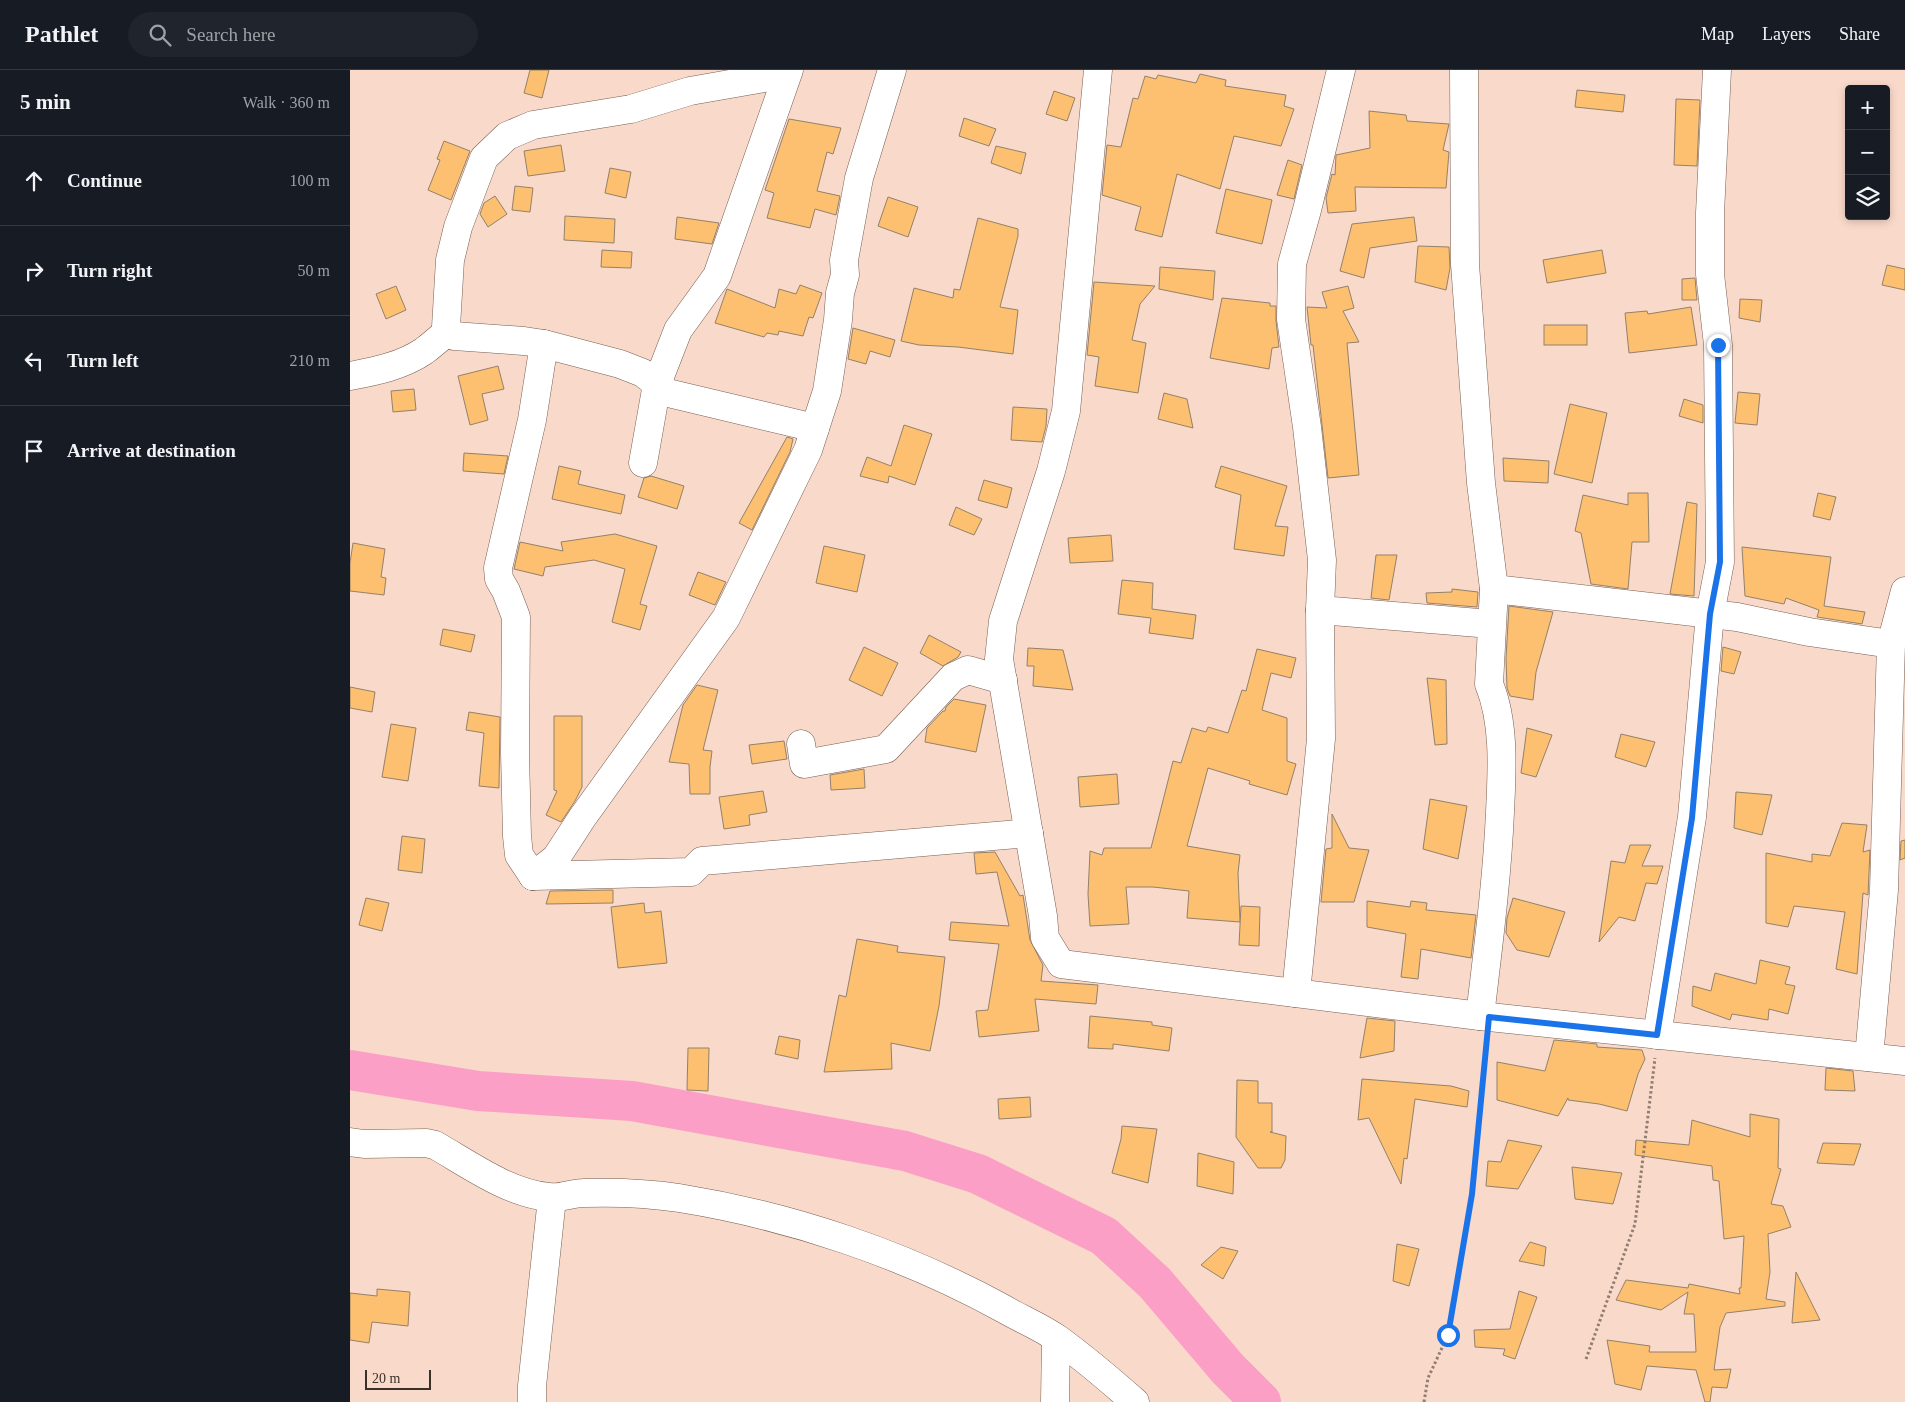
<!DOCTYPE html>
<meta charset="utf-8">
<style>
:root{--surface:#171b24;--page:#20242c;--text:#f1f3f6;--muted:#9ea1a6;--line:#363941}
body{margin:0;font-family:"Times New Roman",serif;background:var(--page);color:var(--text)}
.controls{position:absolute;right:15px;top:15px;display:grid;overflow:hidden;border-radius:5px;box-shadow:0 2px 8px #0003}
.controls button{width:45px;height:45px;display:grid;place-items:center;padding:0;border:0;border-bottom:1px solid var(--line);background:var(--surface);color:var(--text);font:25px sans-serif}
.scale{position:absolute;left:15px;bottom:12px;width:66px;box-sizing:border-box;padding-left:5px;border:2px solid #3b2f29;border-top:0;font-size:14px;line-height:18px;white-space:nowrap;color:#3b2f29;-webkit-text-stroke:4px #f9d9ca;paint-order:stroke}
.stop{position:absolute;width:15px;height:15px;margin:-11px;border:4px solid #1a73e8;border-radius:50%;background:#fff}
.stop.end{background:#1a73e8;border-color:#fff;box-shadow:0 1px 5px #0008}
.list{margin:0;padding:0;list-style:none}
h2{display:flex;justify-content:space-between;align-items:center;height:65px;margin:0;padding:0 20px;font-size:21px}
h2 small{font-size:16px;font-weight:400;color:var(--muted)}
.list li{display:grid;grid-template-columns:32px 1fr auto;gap:15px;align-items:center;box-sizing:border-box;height:90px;padding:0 20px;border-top:1px solid var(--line)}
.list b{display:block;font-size:19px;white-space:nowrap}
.list em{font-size:16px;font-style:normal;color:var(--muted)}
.icon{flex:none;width:28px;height:28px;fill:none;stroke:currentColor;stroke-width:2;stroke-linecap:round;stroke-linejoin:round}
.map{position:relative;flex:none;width:1555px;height:1332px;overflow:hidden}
header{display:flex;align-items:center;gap:30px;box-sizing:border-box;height:70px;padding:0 25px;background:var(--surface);border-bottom:1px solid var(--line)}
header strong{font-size:24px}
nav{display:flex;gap:28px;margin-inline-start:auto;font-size:18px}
.search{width:350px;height:45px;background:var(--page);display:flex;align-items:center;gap:12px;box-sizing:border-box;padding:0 18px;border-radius:28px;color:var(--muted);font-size:19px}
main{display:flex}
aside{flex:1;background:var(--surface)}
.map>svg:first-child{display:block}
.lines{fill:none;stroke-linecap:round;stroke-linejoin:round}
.river{stroke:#fb9fc6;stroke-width:40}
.building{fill:#fcc070;stroke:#948169}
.minor-casing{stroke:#795e51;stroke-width:29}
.path{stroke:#927d73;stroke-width:3;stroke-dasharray:2.5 2.5;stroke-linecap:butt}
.minor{stroke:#fff;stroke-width:28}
.route{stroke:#1a73e8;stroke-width:6}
</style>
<header>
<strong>Pathlet</strong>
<div class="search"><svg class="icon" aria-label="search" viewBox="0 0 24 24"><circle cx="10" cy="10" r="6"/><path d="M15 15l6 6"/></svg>Search here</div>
<nav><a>Map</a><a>Layers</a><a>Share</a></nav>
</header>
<main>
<aside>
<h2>5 min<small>Walk · 360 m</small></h2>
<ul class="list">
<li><svg class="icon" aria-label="ahead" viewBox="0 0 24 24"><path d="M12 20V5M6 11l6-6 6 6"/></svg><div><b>Continue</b></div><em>100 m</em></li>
<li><svg class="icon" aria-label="right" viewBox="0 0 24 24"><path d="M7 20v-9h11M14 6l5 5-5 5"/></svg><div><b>Turn right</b></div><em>50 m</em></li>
<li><svg class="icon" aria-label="left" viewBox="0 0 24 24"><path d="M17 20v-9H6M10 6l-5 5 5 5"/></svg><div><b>Turn left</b></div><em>210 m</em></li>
<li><svg class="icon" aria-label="arrive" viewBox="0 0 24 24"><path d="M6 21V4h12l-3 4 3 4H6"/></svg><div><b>Arrive at destination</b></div></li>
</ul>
</aside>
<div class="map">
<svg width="1555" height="1332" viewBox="0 0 1555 1332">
<rect width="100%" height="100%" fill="#f9d9ca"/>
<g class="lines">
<!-- river -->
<path class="river" d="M 0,1000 L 128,1021 L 282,1031 L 555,1081 L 628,1104 L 754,1166 L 805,1213 L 878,1299 L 911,1332"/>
</g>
<!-- building -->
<g class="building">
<path d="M 180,0 L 199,0 L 192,28 L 174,23 Z"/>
<path d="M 850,4 L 876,10 L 875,16 L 936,25 L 934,36 L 944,39 L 931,76 L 884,66 L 870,119 L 827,104 L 812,167 L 785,160 L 791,137 L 752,125 L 757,75 L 771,77 L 783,28 L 788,29 L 795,6 L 806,9 L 808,5 L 846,13 Z"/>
<path d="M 1227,20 L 1275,25 L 1273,42 L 1225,37 Z"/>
<path d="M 704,21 L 725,28 L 717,51 L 696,44 Z"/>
<path d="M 1326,29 L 1350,30 L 1347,96 L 1324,95 Z"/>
<path d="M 1019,41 L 1056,45 L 1057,51 L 1099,54 L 1093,80 L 1099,82 L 1096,118 L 1005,117 L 1006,141 L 978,143 L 976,128 L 982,104 L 985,105 L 986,85 L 1020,78 Z"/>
<path d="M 614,48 L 646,59 L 639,76 L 609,66 Z"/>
<path d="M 439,49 L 491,58 L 483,84 L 477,82 L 467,121 L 490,126 L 486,145 L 465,139 L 460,158 L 417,148 L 424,123 L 415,120 Z"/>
<path d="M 94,71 L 120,81 L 101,130 L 78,120 L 90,90 L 87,89 Z"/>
<path d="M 211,75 L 215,101 L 178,106 L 174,81 Z"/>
<path d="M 646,76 L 676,83 L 671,104 L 641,93 Z"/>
<path d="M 938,90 L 952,95 L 944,129 L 927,125 Z"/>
<path d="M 260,98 L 281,102 L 276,128 L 255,123 Z"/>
<path d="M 165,116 L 183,118 L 180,142 L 162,140 Z"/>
<path d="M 876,119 L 922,130 L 912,174 L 866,163 Z"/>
<path d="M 145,126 L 157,144 L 138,157 L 130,144 L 134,133 Z"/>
<path d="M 538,127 L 568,137 L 558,167 L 528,156 Z"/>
<path d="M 215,146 L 265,149 L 264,173 L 214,170 Z"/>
<path d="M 327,147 L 369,153 L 362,174 L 325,169 Z"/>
<path d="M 1064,147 L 1067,171 L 1020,178 L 1014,208 L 990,201 L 1002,154 Z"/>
<path d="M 628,148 L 668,159 L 668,166 L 650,237 L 668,240 L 663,284 L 608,277 L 569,275 L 551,271 L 564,218 L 603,228 L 604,219 L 610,220 Z"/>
<path d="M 1068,176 L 1099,177 L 1100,198 L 1096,220 L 1065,212 Z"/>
<path d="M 252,180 L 282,182 L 281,198 L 251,197 Z"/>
<path d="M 1252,180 L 1256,203 L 1197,213 L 1193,190 Z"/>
<path d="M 1537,195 L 1555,199 L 1555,220 L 1532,215 Z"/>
<path d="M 810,197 L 865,201 L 863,230 L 809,219 Z"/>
<path d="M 1345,208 L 1347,230 L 1332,230 L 1332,209 Z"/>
<path d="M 744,212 L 805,216 L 790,234 L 782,270 L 796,273 L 788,323 L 745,316 L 749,287 L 737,285 Z"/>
<path d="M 450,215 L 472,223 L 463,248 L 459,247 L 453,266 L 429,261 L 428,265 L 417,263 L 414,267 L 365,253 L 377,219 L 425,238 L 429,219 L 446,224 Z"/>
<path d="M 46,216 L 56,240 L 36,249 L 26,224 Z"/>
<path d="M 998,216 L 1004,238 L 993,241 L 1009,272 L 997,273 L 1009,405 L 978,408 L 963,275 L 961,275 L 957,237 L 977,238 L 972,222 Z"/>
<path d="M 872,228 L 920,233 L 920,236 L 926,236 L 926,251 L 929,277 L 922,278 L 919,299 L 860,288 Z"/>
<path d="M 1390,229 L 1412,230 L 1410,252 L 1389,248 Z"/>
<path d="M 1341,237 L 1347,275 L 1279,283 L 1275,243 L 1297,241 L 1298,244 Z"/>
<rect x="1194" y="255" width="43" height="20"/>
<path d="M 503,258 L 545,270 L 540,287 L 520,281 L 516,294 L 498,289 Z"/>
<path d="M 148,296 L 154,319 L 132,324 L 138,350 L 120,355 L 108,306 Z"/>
<path d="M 64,319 L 66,340 L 43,342 L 41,321 Z"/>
<path d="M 1388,322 L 1410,324 L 1407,355 L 1385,353 Z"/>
<path d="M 814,323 L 837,329 L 843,358 L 808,349 Z"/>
<path d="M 1334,329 L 1353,335 L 1353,353 L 1329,346 Z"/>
<path d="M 1220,334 L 1257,343 L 1242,413 L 1204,404 Z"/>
<path d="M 663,337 L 697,339 L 696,356 L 692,372 L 661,370 Z"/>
<path d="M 554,355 L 582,364 L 565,415 L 539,406 L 538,413 L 510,406 L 517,387 L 541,396 Z"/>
<path d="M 437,367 L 443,369 L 440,382 L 402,460 L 389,453 Z"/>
<path d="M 114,383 L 158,386 L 154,404 L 113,401 Z"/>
<path d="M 1153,388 L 1199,391 L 1198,413 L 1154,411 Z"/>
<path d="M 209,396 L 231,401 L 228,414 L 275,425 L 271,444 L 202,429 Z"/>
<path d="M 871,396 L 937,416 L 925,456 L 938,457 L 934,486 L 884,479 L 891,425 L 865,417 Z"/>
<path d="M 301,406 L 334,416 L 327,439 L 288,427 L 294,408 Z"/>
<path d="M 634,410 L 662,418 L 657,438 L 628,430 Z"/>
<path d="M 1278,423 L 1298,423 L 1299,472 L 1282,472 L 1278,519 L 1241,514 L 1231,463 L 1225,461 L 1233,425 L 1278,435 Z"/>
<path d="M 1468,423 L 1486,427 L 1480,450 L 1463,446 Z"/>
<path d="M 1337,432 L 1347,434 L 1344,526 L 1320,524 Z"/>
<path d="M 606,437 L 632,449 L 624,465 L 599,455 Z"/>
<path d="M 265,464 L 307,476 L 290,534 L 297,536 L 290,560 L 262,552 L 275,499 L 244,490 L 195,497 L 193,506 L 164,499 L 170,472 L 213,481 L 211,472 Z"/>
<path d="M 761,465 L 763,491 L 720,493 L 718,468 Z"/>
<path d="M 3,473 L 35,479 L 31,507 L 36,508 L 34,525 L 0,521 L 0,493 Z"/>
<path d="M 474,476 L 515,485 L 507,522 L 466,513 Z"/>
<path d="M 1392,477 L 1481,487 L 1474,536 L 1515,542 L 1512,554 L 1467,547 L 1469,540 L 1436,528 L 1434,534 L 1395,526 Z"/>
<path d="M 1026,485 L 1047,485 L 1039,530 L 1021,528 Z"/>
<path d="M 348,502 L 376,512 L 365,535 L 339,525 Z"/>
<path d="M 772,510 L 803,513 L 802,539 L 846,545 L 843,569 L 799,563 L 801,548 L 768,544 Z"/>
<path d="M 1102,519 L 1128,522 L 1127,537 L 1077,533 L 1076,523 L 1102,522 Z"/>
<path d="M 1159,536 L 1203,542 L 1186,602 L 1183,630 L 1160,626 L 1157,618 L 1156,588 Z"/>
<path d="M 93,559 L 125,565 L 121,582 L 90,575 Z"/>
<path d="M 579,565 L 611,582 L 608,587 L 593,596 L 570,583 Z"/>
<path d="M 514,577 L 548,593 L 532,626 L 499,610 Z"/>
<path d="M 1373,577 L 1391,582 L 1384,604 L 1371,601 Z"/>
<path d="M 678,578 L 713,580 L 723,620 L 683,616 L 684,596 L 677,596 Z"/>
<path d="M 907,579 L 946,588 L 941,608 L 921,603 L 912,640 L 937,648 L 937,691 L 946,694 L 937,725 L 899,714 L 900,711 L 858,698 L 837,776 L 890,785 L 888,803 L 890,852 L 837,848 L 839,821 L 803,817 L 776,817 L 779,854 L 740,856 L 738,824 L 740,781 L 752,785 L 754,778 L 801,778 L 823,691 L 831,693 L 842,658 L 856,662 L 858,657 L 878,663 L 892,620 L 896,621 Z"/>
<path d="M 1077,608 L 1096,610 L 1097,674 L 1085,675 Z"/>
<path d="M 347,615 L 368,620 L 353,680 L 362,681 L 360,697 L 360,724 L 340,724 L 339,694 L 319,692 L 333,635 Z"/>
<path d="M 0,617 L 25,622 L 22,642 L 0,638 Z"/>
<path d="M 604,629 L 636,635 L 626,682 L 575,672 L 577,658 L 593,641 L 595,641 L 596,637 Z"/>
<path d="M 119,642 L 150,647 L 149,718 L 129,716 L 134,663 L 116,660 Z"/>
<path d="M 204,646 L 232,646 L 232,717 L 225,731 L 211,752 L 196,745 L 207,721 L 204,720 Z"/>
<path d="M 41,654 L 66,658 L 58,711 L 32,707 Z"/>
<path d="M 1177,658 L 1202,665 L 1186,707 L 1171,703 Z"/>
<path d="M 1271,664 L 1305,672 L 1296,697 L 1265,687 Z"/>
<path d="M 434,671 L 437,689 L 402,694 L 399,675 Z"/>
<path d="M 514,699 L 515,718 L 481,720 L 480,705 Z"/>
<path d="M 767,704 L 769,734 L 730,737 L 728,707 Z"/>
<path d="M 413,721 L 417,742 L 399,745 L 400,755 L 374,759 L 369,727 Z"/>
<path d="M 1386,722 L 1422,725 L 1412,765 L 1384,758 Z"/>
<path d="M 1080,729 L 1117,736 L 1108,789 L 1073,779 Z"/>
<path d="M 982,744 L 999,778 L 1019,780 L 1004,832 L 971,832 L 976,779 L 982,778 Z"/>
<path d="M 1492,753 L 1517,755 L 1513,782 L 1520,780 L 1518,825 L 1513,823 L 1507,904 L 1486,899 L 1495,842 L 1444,836 L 1438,857 L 1416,853 L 1416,783 L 1462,792 L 1462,784 L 1480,786 Z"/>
<path d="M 52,766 L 75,769 L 72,803 L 48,800 Z"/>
<path d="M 1555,770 L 1555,788 L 1550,790 L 1551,771 Z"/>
<path d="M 1280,775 L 1301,775 L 1292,796 L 1313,796 L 1307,814 L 1296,813 L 1285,851 L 1269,847 L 1249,872 L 1261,791 L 1275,793 Z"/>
<path d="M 645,782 L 670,826 L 673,825 L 680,870 L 693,895 L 691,911 L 748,915 L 746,934 L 685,929 L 689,961 L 629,967 L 626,941 L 638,940 L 649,874 L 599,870 L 601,852 L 659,856 L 647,802 L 626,804 L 624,783 Z"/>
<path d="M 263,820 L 263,833 L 196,834 L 200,821 Z"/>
<path d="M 16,828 L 39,833 L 32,861 L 9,855 Z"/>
<path d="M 1163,828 L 1215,842 L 1199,887 L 1167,880 L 1156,863 L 1157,848 Z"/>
<path d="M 1017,831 L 1060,837 L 1061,831 L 1077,833 L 1076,840 L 1126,845 L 1121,888 L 1071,879 L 1068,909 L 1051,907 L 1056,864 L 1017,857 Z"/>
<path d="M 294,833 L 295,843 L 311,841 L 317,893 L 268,898 L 261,837 Z"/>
<path d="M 891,836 L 910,837 L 909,876 L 889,875 Z"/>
<path d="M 507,869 L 548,876 L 547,882 L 595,887 L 589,936 L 580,981 L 541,973 L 542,999 L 474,1002 L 489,925 L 496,927 Z"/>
<path d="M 1410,890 L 1440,897 L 1435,914 L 1445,916 L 1438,944 L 1419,939 L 1418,950 L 1382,944 L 1380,950 L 1342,936 L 1343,916 L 1361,921 L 1365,903 L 1406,914 Z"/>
<path d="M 740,946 L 802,952 L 802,955 L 822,958 L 819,981 L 763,974 L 763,979 L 738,978 Z"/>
<path d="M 1017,948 L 1045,951 L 1044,981 L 1010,988 Z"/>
<path d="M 429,966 L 450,970 L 448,989 L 425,984 Z"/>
<path d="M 1204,970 L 1247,974 L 1247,977 L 1292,980 L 1295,989 L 1288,1004 L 1277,1041 L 1249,1034 L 1218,1030 L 1218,1028 L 1208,1046 L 1147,1030 L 1147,992 L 1195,1001 Z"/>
<path d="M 338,978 L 359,978 L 358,1021 L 337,1020 Z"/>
<path d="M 1476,998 L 1503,1001 L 1505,1021 L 1475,1020 Z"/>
<path d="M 1012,1009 L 1101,1016 L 1119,1021 L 1117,1037 L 1065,1029 L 1057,1089 L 1054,1088 L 1051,1114 L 1019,1048 L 1008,1050 Z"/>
<path d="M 887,1010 L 908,1011 L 908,1033 L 922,1033 L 922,1062 L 920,1062 L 936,1066 L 935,1090 L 931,1098 L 908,1098 L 886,1067 Z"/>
<path d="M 680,1027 L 681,1047 L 649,1049 L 648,1029 Z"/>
<path d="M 1400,1044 L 1429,1049 L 1428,1098 L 1431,1099 L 1421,1134 L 1433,1136 L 1441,1157 L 1418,1164 L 1420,1202 L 1416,1229 L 1435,1232 L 1435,1236 L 1376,1243 L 1370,1257 L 1364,1300 L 1381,1299 L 1377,1318 L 1362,1317 L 1360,1332 L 1355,1332 L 1346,1300 L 1297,1296 L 1291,1320 L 1265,1314 L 1257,1270 L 1300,1276 L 1299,1282 L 1346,1282 L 1344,1244 L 1334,1244 L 1338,1222 L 1311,1240 L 1266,1230 L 1276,1210 L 1338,1218 L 1339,1214 L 1390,1224 L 1389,1218 L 1391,1218 L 1394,1166 L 1374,1169 L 1369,1111 L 1363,1110 L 1362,1096 L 1285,1085 L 1286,1070 L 1339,1075 L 1342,1050 L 1400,1067 Z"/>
<path d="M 772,1056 L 807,1059 L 798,1113 L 762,1103 L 771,1069 Z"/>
<path d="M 1158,1070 L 1192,1076 L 1168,1119 L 1136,1116 L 1138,1091 L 1151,1092 Z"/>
<path d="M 1473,1073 L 1511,1074 L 1504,1095 L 1467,1093 Z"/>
<path d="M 848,1083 L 884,1092 L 883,1124 L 847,1116 Z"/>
<path d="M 1222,1097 L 1272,1103 L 1263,1134 L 1225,1129 Z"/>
<path d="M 1180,1172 L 1196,1177 L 1194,1196 L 1169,1191 Z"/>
<path d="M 1047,1174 L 1069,1179 L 1059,1216 L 1043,1211 Z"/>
<path d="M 871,1177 L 888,1181 L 873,1209 L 851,1195 Z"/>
<path d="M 1446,1202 L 1470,1250 L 1442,1253 Z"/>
<path d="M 27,1219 L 60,1222 L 58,1256 L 22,1252 L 19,1273 L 0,1270 L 0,1223 L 27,1226 Z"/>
<path d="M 1169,1221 L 1187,1227 L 1165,1289 L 1153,1285 L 1155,1279 L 1125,1277 L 1124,1260 L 1160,1259 Z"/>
</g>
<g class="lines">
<defs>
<g id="minor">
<path d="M 748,0 L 716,341 L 701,401 L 653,551 L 649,589 L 693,846 L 695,868 L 711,894 L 1130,946 L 1555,991"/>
<path d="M 1114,0 L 1115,194 L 1131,413 L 1144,519 L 1139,614 C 1155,653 1152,701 1150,742 C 1147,810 1138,878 1130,946"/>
<path d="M 437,4 L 340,21 L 281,39 L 183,55 L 157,66 L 134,88 L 108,157 L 100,190 L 96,257 L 98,261 L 104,266 L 174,271 L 194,274 L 270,294 L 293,303 L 318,323 L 465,358"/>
<path d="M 0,306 C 26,301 52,296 74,281 C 82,275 90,268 98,261"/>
<path d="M 293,393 L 307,314 L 328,260 L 367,206 L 439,0"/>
<path d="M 1144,519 L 1387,547 L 1459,562 L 1541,574"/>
<path d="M 970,540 L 1141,554"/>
<path d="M 451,674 L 454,694 L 536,679 L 603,607 L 618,600 L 653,610"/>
<path d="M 183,806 L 206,788 L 232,748 L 376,548 L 458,380 L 477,321 L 488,250 L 490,223 L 495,205 L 494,190 L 509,108 L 542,0"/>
<path d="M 183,806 L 169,785 L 167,766 L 165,683 L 166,547 L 156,521 L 149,509 L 148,498 L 182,350 L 194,274"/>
<path d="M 183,806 L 341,802 L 352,791 L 679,763"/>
<path d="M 946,923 L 971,669 L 970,540 L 972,490 L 957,357 L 941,249 L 942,194 L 957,140 L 991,0"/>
<path d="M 1307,965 L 1342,747 L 1360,544 L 1370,492 L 1368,275 L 1360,204 L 1360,143 L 1367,0"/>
<path d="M 1519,987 L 1534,820 L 1541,574 L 1555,521"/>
<path d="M 0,1072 L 14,1074 L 76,1073 L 85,1075 C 120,1095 158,1123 199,1127 C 210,1129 222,1123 233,1123 C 265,1122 297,1123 329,1128 C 441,1146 554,1184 654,1239 C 671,1249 691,1257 708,1269 C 734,1288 760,1310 785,1332"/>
<path d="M 182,1332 L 182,1316 L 202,1128"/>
<path d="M 705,1332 L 706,1268"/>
</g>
</defs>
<!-- minor casing -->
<use href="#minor" class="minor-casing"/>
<!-- path -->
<g class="path">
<path d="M 1236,1289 L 1285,1154 L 1305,988"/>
<path d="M 1074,1332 L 1078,1308 L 1098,1265 L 1122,1124 L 1137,970"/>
</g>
<!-- minor -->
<use href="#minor" class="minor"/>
</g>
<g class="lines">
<!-- route -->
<path class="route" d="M 1098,1265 L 1122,1124 L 1139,947 L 1307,965 L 1342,748 L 1360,544 L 1370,492 L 1368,275"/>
</g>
</svg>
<div class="controls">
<button>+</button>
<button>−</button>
<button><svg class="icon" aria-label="layers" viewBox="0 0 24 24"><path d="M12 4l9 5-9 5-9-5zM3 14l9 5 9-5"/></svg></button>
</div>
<div class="scale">20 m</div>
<div class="stop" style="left:1098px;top:1265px"></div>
<div class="stop end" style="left:1368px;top:275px"></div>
</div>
</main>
